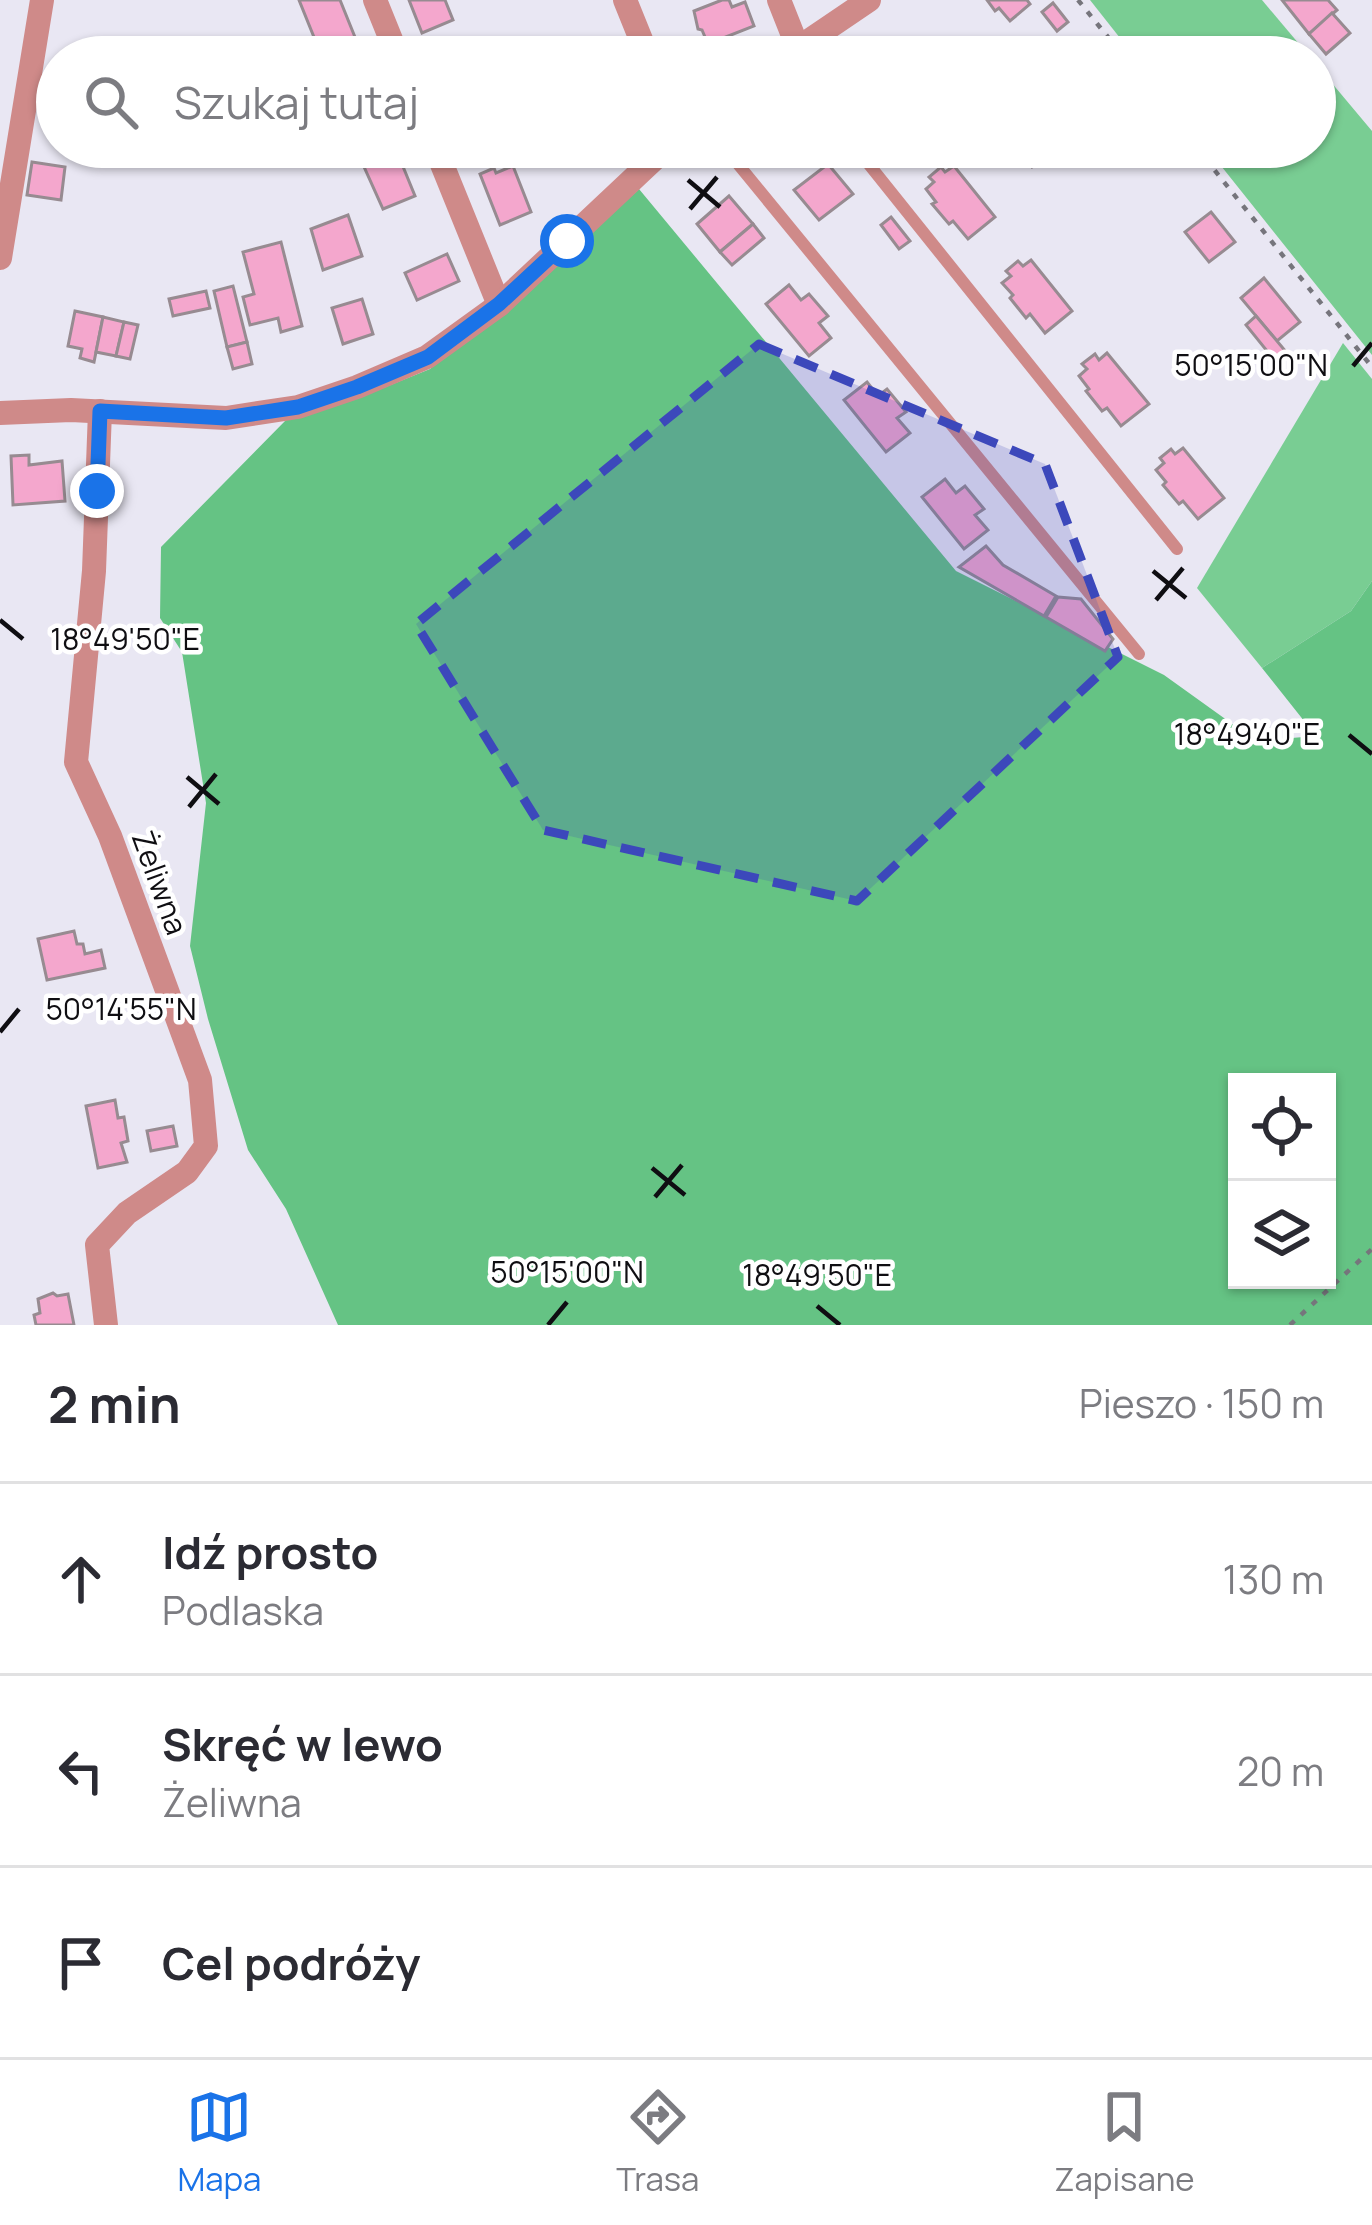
<!DOCTYPE html>
<html lang="pl">
<meta charset="utf-8">
<style>
:root{--surface:#fff;--page:#f2f2f3;--text:#2b2b33;--muted:#7c7c81;--line:#e1e1e2;--accent:#1a73e8}
body{margin:0;font-family:Manrope,sans-serif;background:var(--page);color:var(--text)}
.controls{position:absolute;right:36px;bottom:36px;display:grid;overflow:hidden;border-radius:0px;box-shadow:0 3px 9px #0004}
.controls button{width:108px;height:108px;display:grid;place-items:center;padding:0;border:0;border-bottom:3px solid var(--line);background:var(--surface);color:var(--text);font:60px sans-serif}
.stop{position:absolute;width:36px;height:36px;margin:-27px;border:9px solid #1a73e8;border-radius:50%;background:#fff}
.stop.end{background:#1a73e8;border-color:#fff;box-shadow:0 3px 12px #0008}
.list{margin:0;padding:0;list-style:none}
h2{display:flex;justify-content:space-between;align-items:center;height:156px;margin:0;padding:0 48px;font-size:51px}
h2 small{font-size:39px;font-weight:400;color:var(--muted)}
.list li{display:grid;grid-template-columns:78px 1fr auto;gap:36px;align-items:center;box-sizing:border-box;height:192px;padding:0 48px;border-top:3px solid var(--line)}
.list b{display:block;font-size:45px;white-space:nowrap}
.list p{margin:0;font-size:39px;white-space:nowrap;color:var(--muted)}
.list em{font-size:39px;font-style:normal;color:var(--muted)}
.icon{flex:none;width:66px;height:66px;fill:none;stroke:currentColor;stroke-width:2;stroke-linecap:round;stroke-linejoin:round}
.map{position:relative;flex:none;width:1372px;height:1325px;overflow:hidden}
.search{position:absolute;background:var(--surface);box-shadow:0 3px 9px #0004;left:36px;right:36px;top:36px;height:132px;display:flex;align-items:center;gap:30px;box-sizing:border-box;padding:0 42px;border-radius:66px;color:var(--muted);font-size:45px}
.sheet{height:732px;background:var(--surface)}
nav{display:flex;justify-content:space-around;align-items:center;box-sizing:border-box;height:168px;border-top:3px solid var(--line);background:var(--surface);font-size:33px;color:var(--muted)}
nav a{display:grid;justify-items:center;gap:6px}
nav .on{color:var(--accent)}
.map>svg:first-child{display:block}
.green{fill:#79cd93}
.forest{fill:#65c384;fill-rule:evenodd}
.building{fill:#f4a7cd;stroke:#978b91;stroke-width:3}
.lines{fill:none;stroke-linecap:round;stroke-linejoin:round}
.path{stroke:#76757c;stroke-width:4.5;stroke-dasharray:6 9;stroke-linecap:butt}
.service{stroke:#cf8a89;stroke-width:12}
.minor{stroke:#cf8a89;stroke-width:24}
.route{stroke:#1a73e8;stroke-width:15}
.marked{fill:#3c48bb;fill-opacity:0.2;stroke:#3c48bb;stroke-width:9;stroke-dasharray:24 15;stroke-linejoin:round}
.ticks{fill:none;stroke:#0f0e12;stroke-width:4.5}
.labels{text-anchor:middle;stroke-width:9;stroke-linejoin:round;paint-order:stroke}
.street-label{font-size:30px;fill:#0f0e12;stroke:#fff}
.ticks-label{font-size:30px;text-anchor:middle;fill:#0f0e12;stroke:#fff;stroke-width:9;stroke-linejoin:round;paint-order:stroke}
</style>
<div class="map">
<svg width="1372" height="1325" viewBox="0 0 1372 1325">
<rect width="100%" height="100%" fill="#e9e7f3"/>
<!-- green -->
<g class="green">
<path d="M 1090,0 L 1262,0 L 1310,57 L 1135,57 Z"/>
<path d="M 1315,63 L 1372,131 L 1372,355 L 1206,147 L 1315,147 Z"/>
<path d="M 1343,343 L 1372,379 L 1372,581 L 1351,611 L 1262,668 L 1197,588 Z"/>
</g>
<!-- forest -->
<path class="forest" d="M 639,189 L 956,571 L 1164,675 L 1256,741 L 1316,736 L 1262,668 L 1351,611 L 1372,581 L 1372,1325 L 338,1325 L 286,1209 L 248,1150 L 208,1019 L 190,946 L 206,803 L 182,652 L 160,618 L 161,547 L 286,420 L 356,399 L 430,369 L 550,269 ZM 1237,1082 L 1327,1082 L 1327,1280 L 1237,1280 Z"/>
<!-- building -->
<g class="building">
<path d="M 299,0 L 340,0 L 363,57 L 322,57 Z"/>
<path d="M 409,0 L 445,0 L 453,20 L 422,33 Z"/>
<path d="M 722,0 L 729,0 L 732,7 L 745,2 L 754,26 L 708,44 L 702,30 L 698,29 L 694,11 Z"/>
<path d="M 987,0 L 1027,0 L 1030,4 L 1010,21 L 999,8 L 995,11 Z"/>
<path d="M 1282,0 L 1328,0 L 1337,10 L 1309,34 Z"/>
<path d="M 1053,3 L 1068,22 L 1057,31 L 1042,12 Z"/>
<path d="M 1332,13 L 1350,33 L 1326,54 L 1309,34 Z"/>
<path d="M 395,147 L 415,196 L 383,209 L 361,160 Z"/>
<path d="M 1016,147 L 1057,147 L 1032,167 Z"/>
<path d="M 32,162 L 65,167 L 61,200 L 27,195 Z"/>
<path d="M 828,164 L 853,194 L 819,220 L 794,190 Z"/>
<path d="M 513,166 L 531,212 L 500,225 L 480,174 L 494,168 L 496,173 Z"/>
<path d="M 954,166 L 995,217 L 968,239 L 953,221 L 949,224 L 932,204 L 936,202 L 926,189 L 934,182 L 929,177 L 941,167 L 945,172 Z"/>
<path d="M 729,196 L 753,224 L 720,252 L 697,224 Z"/>
<path d="M 1211,212 L 1235,242 L 1209,262 L 1185,232 Z"/>
<path d="M 348,215 L 362,256 L 323,270 L 311,229 Z"/>
<path d="M 891,217 L 910,241 L 899,249 L 881,225 Z"/>
<path d="M 753,224 L 764,238 L 732,265 L 720,252 Z"/>
<path d="M 281,242 L 302,326 L 281,332 L 278,318 L 250,325 L 243,297 L 254,294 L 243,252 Z"/>
<path d="M 447,254 L 459,281 L 417,300 L 405,273 Z"/>
<path d="M 1031,260 L 1072,311 L 1045,333 L 1030,314 L 1026,318 L 1010,298 L 1013,295 L 1002,283 L 1011,276 L 1006,271 L 1018,261 L 1023,266 Z"/>
<path d="M 1264,278 L 1300,322 L 1277,341 L 1241,298 Z"/>
<path d="M 789,285 L 801,300 L 809,294 L 828,316 L 819,323 L 831,338 L 809,356 L 766,304 Z"/>
<path d="M 233,286 L 247,342 L 227,347 L 214,291 Z"/>
<path d="M 206,291 L 210,308 L 173,316 L 169,299 Z"/>
<path d="M 362,299 L 373,334 L 343,344 L 332,308 Z"/>
<path d="M 75,311 L 103,317 L 94,362 L 80,358 L 82,349 L 68,346 Z"/>
<path d="M 1256,316 L 1287,353 L 1276,362 L 1246,325 Z"/>
<path d="M 103,317 L 124,322 L 116,356 L 96,352 Z"/>
<path d="M 124,322 L 138,325 L 130,359 L 116,356 Z"/>
<path d="M 247,342 L 252,364 L 233,369 L 227,347 Z"/>
<path d="M 1107,353 L 1149,404 L 1121,426 L 1107,408 L 1102,411 L 1086,391 L 1089,389 L 1079,376 L 1087,369 L 1082,364 L 1095,354 L 1099,360 Z"/>
<path d="M 867,382 L 878,396 L 887,389 L 906,412 L 897,418 L 910,433 L 886,452 L 844,400 Z"/>
<path d="M 1183,448 L 1224,498 L 1198,519 L 1183,501 L 1179,504 L 1163,485 L 1166,482 L 1156,470 L 1164,463 L 1160,458 L 1171,449 L 1175,454 Z"/>
<path d="M 29,455 L 29,465 L 62,461 L 65,501 L 13,505 L 11,456 Z"/>
<path d="M 945,479 L 956,493 L 965,486 L 984,509 L 975,515 L 988,530 L 964,549 L 922,497 Z"/>
<path d="M 986,546 L 1003,565 L 1056,596 L 1044,616 L 959,567 Z"/>
<path d="M 1058,597 L 1081,599 L 1113,639 L 1105,651 L 1046,617 Z"/>
<path d="M 74,931 L 77,944 L 83,944 L 85,954 L 101,950 L 105,968 L 47,980 L 38,939 Z"/>
<path d="M 115,1100 L 118,1118 L 124,1117 L 128,1141 L 121,1143 L 127,1162 L 98,1168 L 86,1106 Z"/>
<path d="M 173,1126 L 177,1146 L 151,1151 L 147,1131 Z"/>
<path d="M 53,1293 L 57,1296 L 68,1294 L 74,1325 L 36,1325 L 34,1315 L 40,1313 L 38,1299 Z"/>
</g>
<g class="lines">
<!-- path -->
<g class="path">
<path d="M 1078,0 L 1124,57"/>
<path d="M 1196,147 L 1372,367"/>
<path d="M 1290,1325 L 1372,1249"/>
</g>
<!-- service -->
<g class="service">
<path d="M 724,147 L 1139,654"/>
<path d="M 855,147 L 1177,549"/>
</g>
<!-- minor -->
<g class="minor">
<path d="M 375,0 L 398,57"/>
<path d="M 625,0 L 648,57"/>
<path d="M 779,0 L 798,48"/>
<path d="M 785,57 L 869,0"/>
<path d="M 435,147 L 499,305"/>
<path d="M 0,258 L 42,0"/>
<path d="M 100,411 L 94,571 L 76,762 L 110,836 L 200,1080 L 206,1146 L 187,1172 L 127,1213 L 97,1245 L 106,1325"/>
<path d="M 0,413 L 71,410 L 226,418 L 298,407 L 357,387 L 427,357 L 499,305 L 667,147"/>
</g>
</g>
<g class="lines">
<!-- route -->
<path class="route" d="M 97,491 L 100,411 L 226,418 L 298,407 L 357,387 L 428,357 L 499,304 L 567,241"/>
</g>
<!-- marked area -->
<path class="marked" d="M 759,344 L 1045,464 L 1118,657 L 857,901 L 543,830 L 416,624 Z"/>
<!-- ticks -->
<path class="ticks" d="M 688,180 L 720,207M 690,209 L 717,177M 1353,366 L 1372,343M 1153,571 L 1186,598M 1156,600 L 1183,568M 0,620 L 23,639M 1349,735 L 1372,754M 187,777 L 219,804M 189,807 L 216,774M 0,1032 L 19,1009M 652,1168 L 685,1195M 655,1197 L 682,1165M 817,1306 L 840,1325M 548,1325 L 567,1302"/>
<g class="labels">
<!-- street labels -->
<g class="street-label">
<text transform="translate(159 883) rotate(70)" y="10">Żeliwna</text>
</g>
</g>
<g class="ticks-label">
<text x="1251" y="376">50°15'00"N</text>
<text x="125" y="650">18°49'50"E</text>
<text x="1247" y="745">18°49'40"E</text>
<text x="121" y="1020">50°14'55"N</text>
<text x="567" y="1283">50°15'00"N</text>
<text x="817" y="1286">18°49'50"E</text>
</g>
</svg>
<div class="controls">
<button><svg class="icon" aria-label="locate" viewBox="0 0 24 24"><circle cx="12" cy="12" r="6"/><path d="M12 2v4M12 18v4M2 12h4M18 12h4"/></svg></button>
<button><svg class="icon" aria-label="layers" viewBox="0 0 24 24"><path d="M12 4l9 5-9 5-9-5zM3 14l9 5 9-5"/></svg></button>
</div>
<div class="stop" style="left:567px;top:241px"></div>
<div class="stop end" style="left:97px;top:491px"></div>
<div class="search"><svg class="icon" aria-label="search" viewBox="0 0 24 24"><circle cx="10" cy="10" r="6"/><path d="M15 15l6 6"/></svg>Szukaj tutaj</div>
</div>
<section class="sheet">
<h2>2 min<small>Pieszo · 150 m</small></h2>
<ul class="list">
<li><svg class="icon" aria-label="ahead" viewBox="0 0 24 24"><path d="M12 20V5M6 11l6-6 6 6"/></svg><div><b>Idź prosto</b><p>Podlaska</p></div><em>130 m</em></li>
<li><svg class="icon" aria-label="left" viewBox="0 0 24 24"><path d="M17 20v-9H6M10 6l-5 5 5 5"/></svg><div><b>Skręć w lewo</b><p>Żeliwna</p></div><em>20 m</em></li>
<li><svg class="icon" aria-label="arrive" viewBox="0 0 24 24"><path d="M6 21V4h12l-3 4 3 4H6"/></svg><div><b>Cel podróży</b></div></li>
</ul>
</section>
<nav>
<a class="on"><svg class="icon" aria-label="map" viewBox="0 0 24 24"><path d="M3 6l6-2 6 2 6-2v14l-6 2-6-2-6 2zM9 4v14M15 6v14"/></svg>Mapa</a>
<a><svg class="icon" aria-label="directions" viewBox="0 0 24 24"><path d="M12 3l9 9-9 9-9-9zM9 14v-3h6M13 9l2 2-2 2"/></svg>Trasa</a>
<a><svg class="icon" aria-label="saved" viewBox="0 0 24 24"><path d="M7 4h10v16l-5-4-5 4z"/></svg>Zapisane</a>
</nav>
